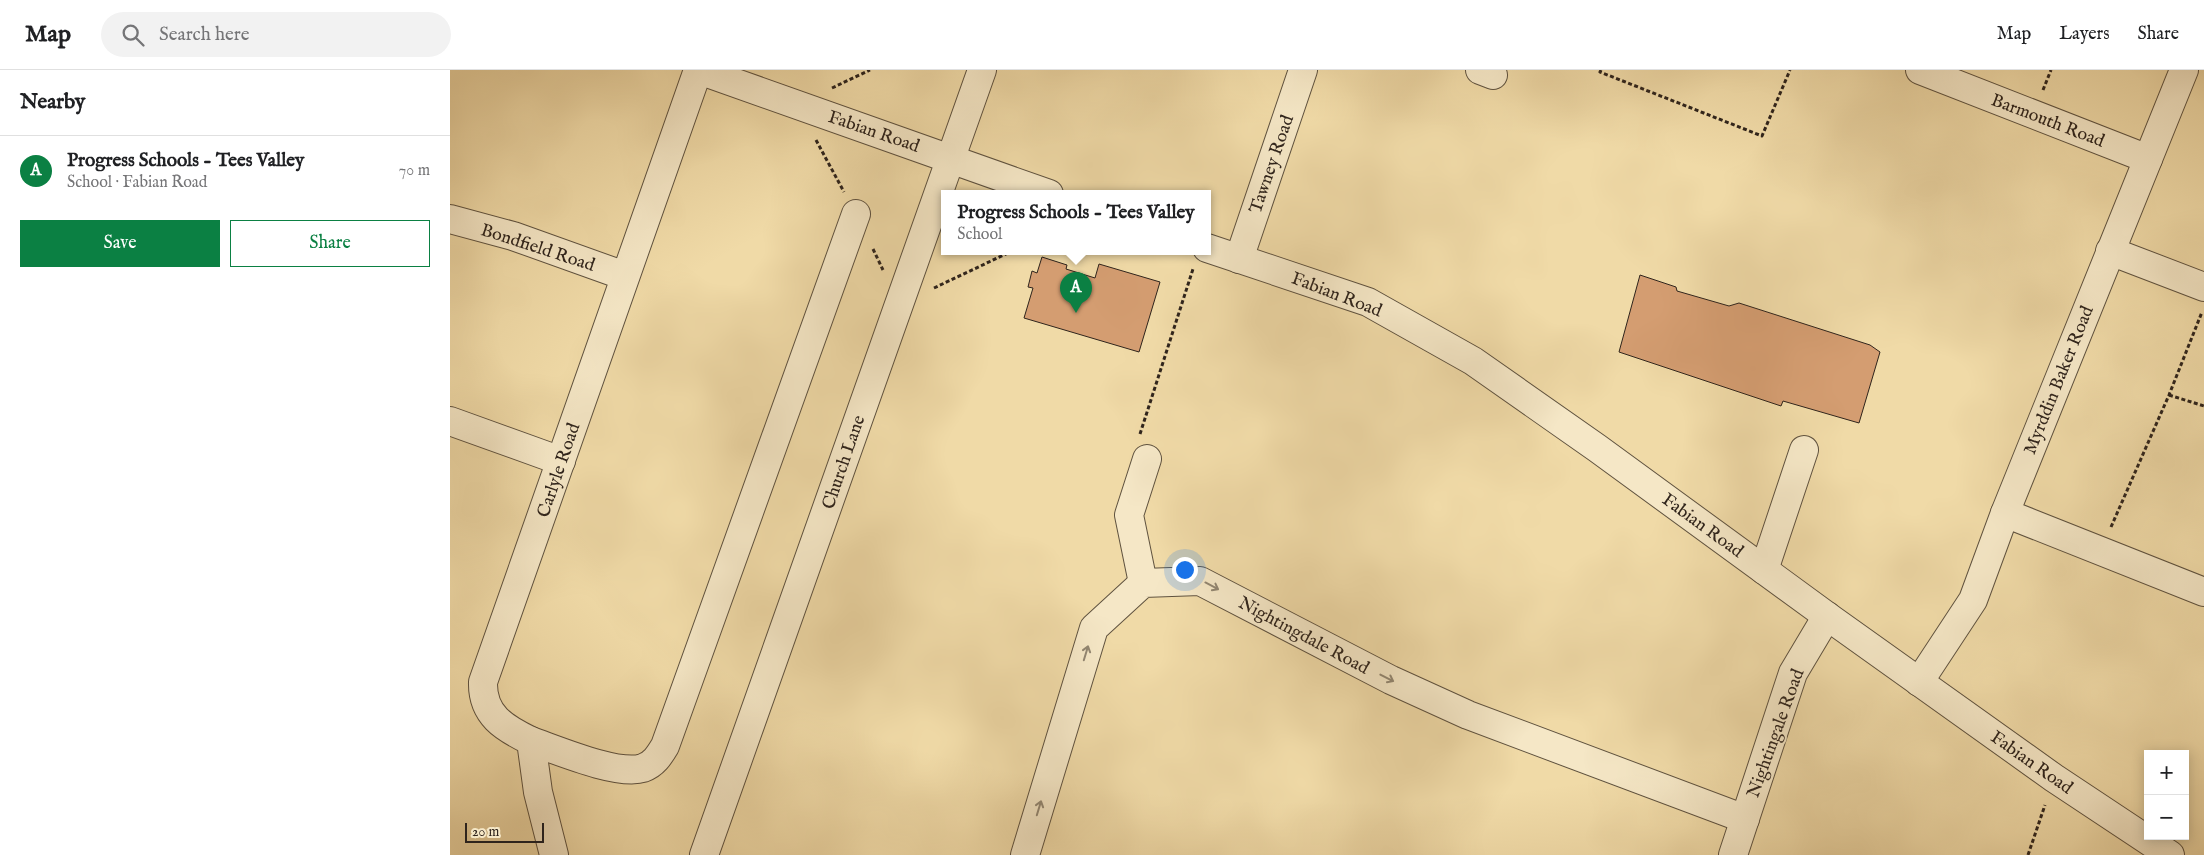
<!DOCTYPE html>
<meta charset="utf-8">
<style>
:root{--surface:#fff;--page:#f2f2f2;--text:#202124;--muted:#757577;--line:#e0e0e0;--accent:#0b8043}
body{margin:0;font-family:"IM FELL English",serif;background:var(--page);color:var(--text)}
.controls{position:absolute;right:15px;bottom:15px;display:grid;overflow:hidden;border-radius:0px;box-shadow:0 2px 12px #0003}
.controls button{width:45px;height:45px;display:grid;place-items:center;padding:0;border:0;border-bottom:1px solid var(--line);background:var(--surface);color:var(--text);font:25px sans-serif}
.scale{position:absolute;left:15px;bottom:12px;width:79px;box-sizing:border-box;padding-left:5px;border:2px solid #2f241c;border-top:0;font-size:14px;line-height:18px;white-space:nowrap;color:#2f241c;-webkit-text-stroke:4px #f5e7c6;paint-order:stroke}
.you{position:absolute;left:734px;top:499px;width:18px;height:18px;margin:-12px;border:4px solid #fff;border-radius:50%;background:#1a73e8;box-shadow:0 0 0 8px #1a73e833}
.badge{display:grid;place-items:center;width:32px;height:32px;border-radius:50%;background:var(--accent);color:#fff;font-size:16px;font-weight:700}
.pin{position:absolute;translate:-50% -41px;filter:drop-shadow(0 1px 2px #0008)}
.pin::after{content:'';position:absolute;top:26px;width:18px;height:15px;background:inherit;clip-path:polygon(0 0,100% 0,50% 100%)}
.popup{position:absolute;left:491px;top:120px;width:270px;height:65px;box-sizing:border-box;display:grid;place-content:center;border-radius:0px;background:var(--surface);filter:drop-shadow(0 1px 4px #0005);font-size:16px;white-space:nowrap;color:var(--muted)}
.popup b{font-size:19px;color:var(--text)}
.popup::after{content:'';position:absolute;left:50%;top:100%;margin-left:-10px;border:10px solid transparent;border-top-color:var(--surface)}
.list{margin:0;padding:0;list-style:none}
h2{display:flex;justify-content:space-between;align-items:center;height:65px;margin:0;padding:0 20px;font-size:21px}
h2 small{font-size:16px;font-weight:400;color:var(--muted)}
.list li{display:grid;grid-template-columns:32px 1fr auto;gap:15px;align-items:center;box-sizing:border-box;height:70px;padding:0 20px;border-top:1px solid var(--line)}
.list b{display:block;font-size:19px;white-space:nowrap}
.list p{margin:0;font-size:16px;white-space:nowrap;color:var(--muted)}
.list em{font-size:16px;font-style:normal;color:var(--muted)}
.actions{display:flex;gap:10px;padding:15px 20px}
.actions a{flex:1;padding:11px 0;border:1px solid var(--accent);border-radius:0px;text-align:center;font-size:18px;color:var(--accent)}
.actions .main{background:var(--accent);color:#fff}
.icon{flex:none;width:28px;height:28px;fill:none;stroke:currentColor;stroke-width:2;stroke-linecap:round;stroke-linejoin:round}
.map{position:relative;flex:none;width:1754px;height:785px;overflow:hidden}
header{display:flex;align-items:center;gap:30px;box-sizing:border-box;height:70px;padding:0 25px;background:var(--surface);border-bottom:1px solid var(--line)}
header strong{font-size:24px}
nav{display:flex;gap:28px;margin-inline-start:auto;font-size:18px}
.search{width:350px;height:45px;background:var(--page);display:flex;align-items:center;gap:12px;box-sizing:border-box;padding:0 18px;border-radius:28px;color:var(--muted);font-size:19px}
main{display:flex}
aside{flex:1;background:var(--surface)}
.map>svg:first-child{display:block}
.building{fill:#d49d71;stroke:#2f241c}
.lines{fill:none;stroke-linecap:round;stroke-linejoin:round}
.minor-casing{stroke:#5f523f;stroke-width:30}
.path{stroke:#2f241c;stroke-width:3;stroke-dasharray:4 2.5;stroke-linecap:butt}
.minor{stroke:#f5e7c6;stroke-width:28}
.oneway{stroke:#928671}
.labels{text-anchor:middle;stroke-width:4;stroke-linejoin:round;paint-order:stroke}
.street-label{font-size:18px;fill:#2f241c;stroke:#f5e7c6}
</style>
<header>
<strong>Map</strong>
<div class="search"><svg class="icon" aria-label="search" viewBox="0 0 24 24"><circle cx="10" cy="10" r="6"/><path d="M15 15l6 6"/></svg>Search here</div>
<nav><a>Map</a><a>Layers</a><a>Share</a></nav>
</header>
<main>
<aside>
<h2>Nearby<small></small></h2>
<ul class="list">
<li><span class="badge">A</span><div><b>Progress Schools - Tees Valley</b><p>School · Fabian Road</p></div><em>70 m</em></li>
</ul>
<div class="actions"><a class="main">Save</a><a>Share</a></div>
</aside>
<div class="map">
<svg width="1754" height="785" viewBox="0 0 1754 785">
<rect width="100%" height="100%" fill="#f0daa7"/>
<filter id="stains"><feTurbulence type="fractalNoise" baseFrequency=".004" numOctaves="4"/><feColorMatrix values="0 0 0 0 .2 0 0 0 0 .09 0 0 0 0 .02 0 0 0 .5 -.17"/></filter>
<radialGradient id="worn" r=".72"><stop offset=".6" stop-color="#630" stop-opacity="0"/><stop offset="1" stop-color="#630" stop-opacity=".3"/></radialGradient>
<!-- building -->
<g class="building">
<path d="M 592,187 L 617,195 L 616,199 L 645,208 L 649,194 L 710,212 L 689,282 L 574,248 L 583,218 L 578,217 L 582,201 L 587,203 Z"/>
<path d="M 1190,205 L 1226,217 L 1227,221 L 1279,236 L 1289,233 L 1420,275 L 1430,282 L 1409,353 L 1333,331 L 1331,336 L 1169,282 Z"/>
</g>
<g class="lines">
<defs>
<g id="minor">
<path d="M 249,0 L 599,124"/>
<path d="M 1030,0 L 1043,5"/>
<path d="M 1470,0 L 1698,89"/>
<path d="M 0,149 L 63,166 L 175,206"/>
<path d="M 757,178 L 918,232 L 1023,291 L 1147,378 L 1377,546 L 1604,708 L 1720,785"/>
<path d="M 1660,181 L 1754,217"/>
<path d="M 789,189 L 853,0"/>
<path d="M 0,351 L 111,391"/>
<path d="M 1555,443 L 1754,522"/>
<path d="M 1314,500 L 1354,380"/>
<path d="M 693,513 L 679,445 L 697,389"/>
<path d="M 1469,612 L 1523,530 L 1555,443 L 1734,0"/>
<path d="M 81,671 C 107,680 168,706 193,698 C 204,694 209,686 215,676 L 406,144"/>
<path d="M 104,785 L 88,722 L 81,671 C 54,658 32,645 33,612 L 248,0"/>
<path d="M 254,785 L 532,0"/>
<path d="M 575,785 L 644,558 L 693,513 L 750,511 L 941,610 L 1018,645 L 1295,749"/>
<path d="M 1283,785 L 1343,603 L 1377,546"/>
</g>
</defs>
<!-- minor casing -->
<use href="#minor" class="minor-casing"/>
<!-- path -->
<g class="path">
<path d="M 1151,0 L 1150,2 L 1312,66 L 1340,0"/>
<path d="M 382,18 L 420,0"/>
<path d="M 1593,20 L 1601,0"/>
<path d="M 366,70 L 394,122"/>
<path d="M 423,179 L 433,200"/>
<path d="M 484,218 L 560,182"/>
<path d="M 1719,325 L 1754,336"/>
<path d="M 690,364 L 743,199"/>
<path d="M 1661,457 L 1719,325 L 1752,242"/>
<path d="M 1578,785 L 1595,735"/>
</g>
<!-- minor -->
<use href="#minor" class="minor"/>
</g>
<!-- one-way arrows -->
<defs><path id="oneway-shaft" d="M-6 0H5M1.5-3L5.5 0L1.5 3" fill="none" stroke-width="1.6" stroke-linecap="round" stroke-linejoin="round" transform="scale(1.25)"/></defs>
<g class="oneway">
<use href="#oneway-shaft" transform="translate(762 516) rotate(28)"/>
<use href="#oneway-shaft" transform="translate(636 583) rotate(-73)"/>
<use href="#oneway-shaft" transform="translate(937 608) rotate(27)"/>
<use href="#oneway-shaft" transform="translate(589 738) rotate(-73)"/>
</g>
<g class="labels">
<!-- street labels -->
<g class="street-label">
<text transform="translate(1598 50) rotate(21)" y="6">Barmouth Road</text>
<text transform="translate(424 61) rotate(19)" y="6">Fabian Road</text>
<text transform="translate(821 94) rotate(-71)" y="6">Tawney Road</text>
<text transform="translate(88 177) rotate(18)" y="6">Bondfield Road</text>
<text transform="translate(887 224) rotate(21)" y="6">Fabian Road</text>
<text transform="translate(1608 310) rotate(-68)" y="6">Myrddin Baker Road</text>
<text transform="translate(393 392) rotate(-71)" y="6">Church Lane</text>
<text transform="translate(108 400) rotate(-71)" y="6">Carlyle Road</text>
<text transform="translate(1253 455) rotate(36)" y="6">Fabian Road</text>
<text transform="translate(854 565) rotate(28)" y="6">Nightingdale Road</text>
<text transform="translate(1325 663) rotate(-70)" y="6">Nightingale Road</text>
<text transform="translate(1582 692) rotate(35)" y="6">Fabian Road</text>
</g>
</g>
<rect width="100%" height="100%" filter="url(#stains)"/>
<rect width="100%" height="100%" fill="url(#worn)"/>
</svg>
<div class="controls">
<button>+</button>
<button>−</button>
</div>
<div class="scale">20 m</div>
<div class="you"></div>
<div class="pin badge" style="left:626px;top:243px">A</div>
<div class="popup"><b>Progress Schools - Tees Valley</b>School</div>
</div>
</main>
